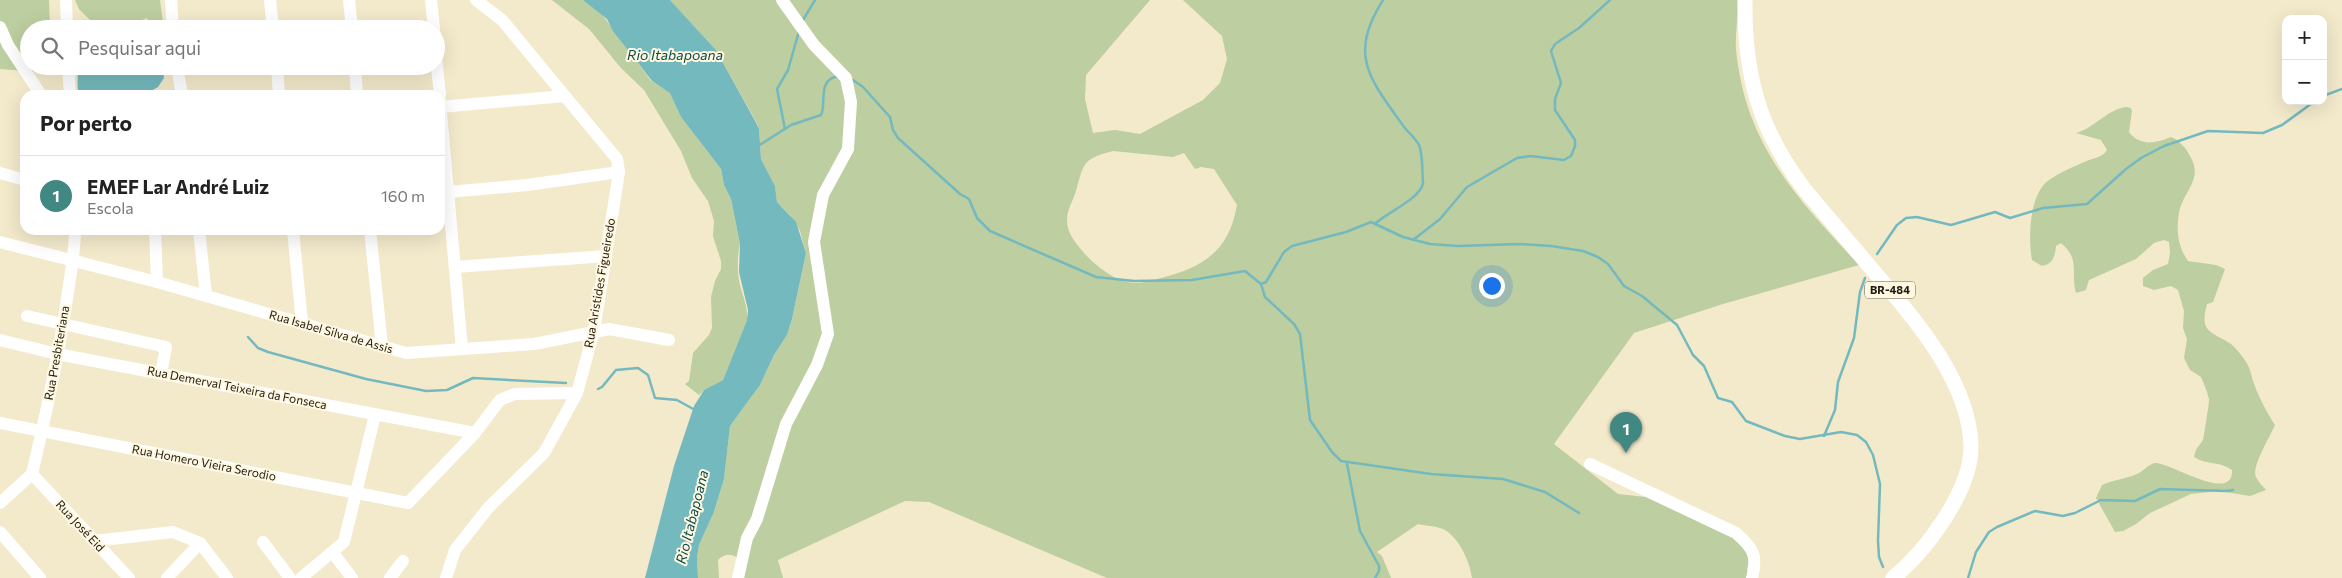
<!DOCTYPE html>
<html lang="pt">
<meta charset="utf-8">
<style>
:root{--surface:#fff;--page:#f2f2f2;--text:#222;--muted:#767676;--line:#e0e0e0;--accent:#428882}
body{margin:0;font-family:Commissioner,sans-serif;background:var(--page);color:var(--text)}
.controls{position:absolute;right:15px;top:15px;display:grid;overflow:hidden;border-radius:10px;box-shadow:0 5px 20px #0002}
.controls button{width:45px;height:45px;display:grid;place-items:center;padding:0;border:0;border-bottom:1px solid var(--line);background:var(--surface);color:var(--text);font:25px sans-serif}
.you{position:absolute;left:1491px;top:285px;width:18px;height:18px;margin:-12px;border:4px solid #fff;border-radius:50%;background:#1a73e8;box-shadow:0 0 0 8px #1a73e833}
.badge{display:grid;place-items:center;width:32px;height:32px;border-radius:50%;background:var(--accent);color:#fff;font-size:16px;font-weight:700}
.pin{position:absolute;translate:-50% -41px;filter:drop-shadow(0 1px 2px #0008)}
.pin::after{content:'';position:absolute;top:26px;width:18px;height:15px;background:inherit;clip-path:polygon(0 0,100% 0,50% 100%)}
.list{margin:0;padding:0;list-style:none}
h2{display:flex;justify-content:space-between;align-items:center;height:65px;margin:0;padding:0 20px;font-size:21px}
h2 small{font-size:16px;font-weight:400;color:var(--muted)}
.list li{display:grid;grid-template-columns:32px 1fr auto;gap:15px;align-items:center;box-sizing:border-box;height:80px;padding:0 20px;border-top:1px solid var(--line)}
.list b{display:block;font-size:19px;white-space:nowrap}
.list p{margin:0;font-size:16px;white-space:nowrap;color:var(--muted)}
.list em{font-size:16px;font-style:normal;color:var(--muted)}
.icon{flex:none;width:28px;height:28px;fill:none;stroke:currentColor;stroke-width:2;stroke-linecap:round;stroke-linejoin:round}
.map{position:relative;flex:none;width:2342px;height:578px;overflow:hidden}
.search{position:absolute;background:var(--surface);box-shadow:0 5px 20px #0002;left:20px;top:20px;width:425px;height:55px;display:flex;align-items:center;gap:12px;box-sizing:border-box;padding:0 18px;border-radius:28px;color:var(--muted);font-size:19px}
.panel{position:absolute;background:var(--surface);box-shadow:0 5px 20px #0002;left:20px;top:90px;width:425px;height:145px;border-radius:15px}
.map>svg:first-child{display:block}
.green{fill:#bdcea0;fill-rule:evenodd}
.water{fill:#74b9be}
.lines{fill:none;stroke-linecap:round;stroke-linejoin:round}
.stream{stroke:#74b9be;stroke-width:2.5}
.minor{stroke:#fff;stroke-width:12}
.major{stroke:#fff;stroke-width:15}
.labels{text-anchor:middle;stroke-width:4;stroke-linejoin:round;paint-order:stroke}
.shield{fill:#fff7df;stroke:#625d4f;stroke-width:1}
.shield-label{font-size:11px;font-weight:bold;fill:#1f1b11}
.street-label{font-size:12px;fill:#1f1b11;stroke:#fff7df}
.water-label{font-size:14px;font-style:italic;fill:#094a4e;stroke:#fff7df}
</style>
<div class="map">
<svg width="2342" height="578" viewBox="0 0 2342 578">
<rect width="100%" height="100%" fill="#f3eacc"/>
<!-- green -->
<g class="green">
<path d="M 0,0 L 49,0 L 50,29 L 29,29 L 29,66 L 52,66 L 53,73 L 0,69 Z"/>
<path d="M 75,0 L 160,0 L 164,29 L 151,29 L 147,18 L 120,29 L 99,29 L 79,9 Z"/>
<path d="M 552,0 L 583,0 L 601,13 L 651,81 L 671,93 L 681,117 L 721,169 L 724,185 L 731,199 L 740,244 C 737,256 737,273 740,285 C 743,297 748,307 747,320 L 723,380 L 704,390 L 699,395 L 685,384 L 689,381 L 693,353 L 709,335 L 712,328 L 711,297 L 715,281 L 721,269 L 721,261 L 713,236 L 714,221 L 708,201 L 692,178 L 681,151 L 644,90 L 621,68 L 589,29 Z"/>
<path d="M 670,0 L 1150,0 L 1086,75 L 1085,99 L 1093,133 L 1115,130 L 1140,134 L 1203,100 L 1220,83 L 1227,59 L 1222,36 L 1183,0 L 1739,0 C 1738,16 1735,34 1736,49 C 1745,145 1797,198 1859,265 L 1723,304 L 1634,333 L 1554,444 L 1618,494 L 1655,498 L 1739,536 L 1752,562 L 1747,568 L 1749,578 L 1472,578 C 1470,563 1460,539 1445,530 C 1438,526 1426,526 1418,524 L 1377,552 L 1382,556 L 1391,578 L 1107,578 L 929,502 L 905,501 L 778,560 L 783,578 L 744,578 L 742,561 C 734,554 726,552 718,560 L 719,578 L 698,578 L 697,558 L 699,545 L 714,512 L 724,479 L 730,426 L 760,385 L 774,355 L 787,335 L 792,319 L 806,253 L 800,231 L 790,215 L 777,202 L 775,186 L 761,159 L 759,127 L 716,50 ZM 1113,151 L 1173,157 L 1184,153 L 1195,169 L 1201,167 L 1214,169 L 1237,205 C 1229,251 1204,267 1161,278 C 1151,281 1139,285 1128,282 C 1112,279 1094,264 1084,253 C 1076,243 1067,234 1067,220 C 1067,209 1073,201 1076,191 C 1084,163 1082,159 1113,151 Z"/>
<path d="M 2126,107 L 2131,108 L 2132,111 L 2129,132 C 2140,147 2157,143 2171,137 C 2179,140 2186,148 2190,156 C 2204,180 2183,191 2179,213 C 2176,231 2178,247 2188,261 L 2216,265 L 2225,269 L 2213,302 L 2207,304 C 2199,333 2211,331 2231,344 C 2237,349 2242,356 2246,362 C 2251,369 2251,376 2254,384 C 2259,397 2267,413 2275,425 C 2270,437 2251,467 2256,477 C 2258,482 2263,486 2266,490 L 2250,496 L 2219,491 L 2191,494 L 2150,513 L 2136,524 L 2123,531 L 2115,532 L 2096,498 L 2102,485 C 2114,479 2131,479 2142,471 C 2146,468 2150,464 2155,463 C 2168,461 2234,505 2232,470 C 2220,461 2206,465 2194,457 C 2196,447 2198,448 2203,440 C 2204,437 2209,404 2209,400 C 2208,393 2204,384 2201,377 L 2190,370 L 2184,358 L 2187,339 L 2183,328 L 2184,311 L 2178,290 L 2171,286 L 2154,290 L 2143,286 L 2143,278 L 2153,270 L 2168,264 L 2170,253 L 2169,242 L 2164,240 L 2154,243 L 2136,259 L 2089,280 L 2086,290 L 2076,293 C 2070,271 2081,260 2061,243 L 2056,246 C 2055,256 2053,264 2042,266 L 2032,260 C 2028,238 2029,194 2049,180 C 2059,173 2073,167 2084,162 C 2093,158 2102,158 2107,150 L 2101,140 L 2076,133 C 2095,128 2106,110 2126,107 Z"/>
</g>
<!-- water -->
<g class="water">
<path d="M 583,0 L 670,0 L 716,50 L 759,128 L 761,159 L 775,186 L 777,202 L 796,222 L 806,253 L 792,319 L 787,335 L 774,355 L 760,385 L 730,426 L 724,479 L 714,512 L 699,545 L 697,558 L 698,578 L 645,578 L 674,466 L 694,406 L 704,390 L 723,380 L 747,320 L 748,310 L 739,272 L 740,244 L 731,199 L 724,185 L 721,169 L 681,117 L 670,93 L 652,81 L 613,31 L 607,19 Z"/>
<path d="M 76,66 L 162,66 L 164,78 L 158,87 L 144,95 L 80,95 C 75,87 80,76 76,66 Z"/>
</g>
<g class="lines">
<!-- stream -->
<g class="stream">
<path d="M 803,20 L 815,0"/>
<path d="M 61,21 L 61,29"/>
<path d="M 853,80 L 863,87 L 890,117 L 893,130 L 898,138 L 960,194 L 969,199 L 977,218 L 990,231 L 1096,277 L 1134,281 L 1192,280 L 1245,271 L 1261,284 L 1265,297 L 1294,324 L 1300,334 L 1310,420 L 1332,452 L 1341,461 L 1431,474 L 1503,479 L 1545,492 L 1579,513"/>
<path d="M 2323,96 L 2342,89"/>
<path d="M 785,129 L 777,89 L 788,70 L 799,31"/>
<path d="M 758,146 L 791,125 L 821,115 C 827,105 816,79 839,76"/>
<path d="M 1376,223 C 1388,212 1421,198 1423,183 C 1422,171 1423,155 1419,145 C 1415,137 1406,131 1402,124 C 1368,77 1349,54 1383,0"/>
<path d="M 1413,240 L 1440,219 L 1467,187 L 1517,158 L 1530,156 L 1564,160 L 1571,156 L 1575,146 L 1575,140 L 1555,110 L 1555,99 L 1561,83 L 1551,51 L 1555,44 L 1579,28 L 1610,0"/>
<path d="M 1877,254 L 1897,225 L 1906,218 L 1917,217 L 1951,225 L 1995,212 L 2010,218 L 2043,208 L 2087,204 L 2126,169 L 2141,158 L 2164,146 L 2208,131 L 2263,133 L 2282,125 L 2315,101"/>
<path d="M 1261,284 L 1266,282 L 1284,252 L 1292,246 L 1346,232 L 1371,222 L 1403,237 L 1430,244 L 1458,246 L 1520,244 L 1551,246 L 1583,251 L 1598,257 L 1608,264 L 1624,286 L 1642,296 L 1677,325 L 1693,355 L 1704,366 L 1718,398 L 1732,402 L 1746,421 L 1785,436 L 1800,439 L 1841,432 L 1857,435 L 1866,442 L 1873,455 L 1880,484 L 1878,541 L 1879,557 L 1883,567"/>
<path d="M 248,337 L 258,348 L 268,352 L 366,379 L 426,391 L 447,390 L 473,378 L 566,383"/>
<path d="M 598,389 L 602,387 L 616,370 L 638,368 L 648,375 L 655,398 L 677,400 L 695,410"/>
<path d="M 1824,436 L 1835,410 L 1838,382 L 1854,338 L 1860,292 L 1865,278"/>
<path d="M 1347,464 L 1360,531 L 1379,566 L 1379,571 L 1375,578"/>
<path d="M 1968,578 L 1976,552 L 1989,532 L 1997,527 L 2035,511 L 2063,516 L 2075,513 L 2101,500 L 2135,501 L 2160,489 L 2227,491 L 2233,490"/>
</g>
<!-- minor -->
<g class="minor">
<path d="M 66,0 L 67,29"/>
<path d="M 171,0 L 173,29"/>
<path d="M 270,0 L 273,29"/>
<path d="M 349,0 L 352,29"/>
<path d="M 431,0 L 434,29"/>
<path d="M 0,27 L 8,45 L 41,95"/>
<path d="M 436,57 L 440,95"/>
<path d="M 68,66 L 70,95"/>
<path d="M 177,66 L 182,95"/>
<path d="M 277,66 L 279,95"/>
<path d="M 355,66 L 357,95"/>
<path d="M 440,101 L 462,349"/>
<path d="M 440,107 L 565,96"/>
<path d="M 0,173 L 25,180"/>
<path d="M 448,192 L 527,185 L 619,172"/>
<path d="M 155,230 L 157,282"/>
<path d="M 199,230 L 206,295"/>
<path d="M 293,230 L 302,323"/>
<path d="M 370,230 L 382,346"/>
<path d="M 0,242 L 157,282 L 406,353 L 534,344 L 609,329 L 669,340"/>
<path d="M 455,267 L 606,256"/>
<path d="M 27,316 L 166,347 L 161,374"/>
<path d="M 0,340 L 57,354 L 475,433"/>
<path d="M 0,423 L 408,503 L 475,433 L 500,400 L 515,394 L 577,393"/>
<path d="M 1590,464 L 1736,533 C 1753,548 1758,555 1752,578"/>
<path d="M 32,474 C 45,419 57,362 66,306 C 69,281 75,255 75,230"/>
<path d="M 32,474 L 129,578"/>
<path d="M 0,503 L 32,474"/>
<path d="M 0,532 L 40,578"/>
<path d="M 94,541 L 173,532 L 200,543 L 227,578"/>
<path d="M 263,542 L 290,578"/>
<path d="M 333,553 L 352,578"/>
<path d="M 167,578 L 200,543"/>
<path d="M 301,578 L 344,542 L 375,415"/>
<path d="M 390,578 L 403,561"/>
<path d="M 446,578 L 455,550 L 488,508 L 544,453 L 577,393 L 594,331 L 619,172 L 617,159 L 502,20 L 476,0"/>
<path d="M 738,578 L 747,538 L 757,519 L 786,424 L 817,365 L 828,334 L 814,242 L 823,195 L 848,149 L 851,102 L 846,78 L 814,45 L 782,0"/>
</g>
<!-- major -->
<path class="major" d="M 1745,0 C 1744,75 1759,130 1805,190 C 1827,216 1849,242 1871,268 C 1912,316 1970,380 1971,447 C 1971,491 1926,551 1893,578"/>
</g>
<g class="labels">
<!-- shield labels -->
<rect class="shield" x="1865" y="281.5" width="50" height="17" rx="4"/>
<g class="shield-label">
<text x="1890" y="294">BR-484</text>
</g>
<!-- street labels -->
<g class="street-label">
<text transform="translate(600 283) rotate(-80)" y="4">Rua Aristides Figueiredo</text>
<text transform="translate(331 332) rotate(16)" y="4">Rua Isabel Silva de Assis</text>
<text transform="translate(57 353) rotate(-80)" y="4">Rua Presbiteriana</text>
<text transform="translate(237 388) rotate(11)" y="4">Rua Demerval Teixeira da Fonseca</text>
<text transform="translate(204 463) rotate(11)" y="4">Rua Homero Vieira Serodio</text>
<text transform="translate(80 526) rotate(47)" y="4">Rua José Eid</text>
</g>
<!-- water labels -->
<g class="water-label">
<text x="675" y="60">Rio Itabapoana</text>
<text transform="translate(692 517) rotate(-76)" y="5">Rio Itabapoana</text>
</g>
</g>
</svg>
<div class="controls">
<button>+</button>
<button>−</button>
</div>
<div class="you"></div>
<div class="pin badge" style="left:1626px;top:453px">1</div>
<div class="search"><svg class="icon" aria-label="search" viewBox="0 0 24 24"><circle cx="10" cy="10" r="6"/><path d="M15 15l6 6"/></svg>Pesquisar aqui</div>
<section class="panel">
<h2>Por perto<small></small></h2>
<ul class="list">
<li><span class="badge">1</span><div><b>EMEF Lar André Luiz</b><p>Escola</p></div><em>160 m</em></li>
</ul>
</section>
</div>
